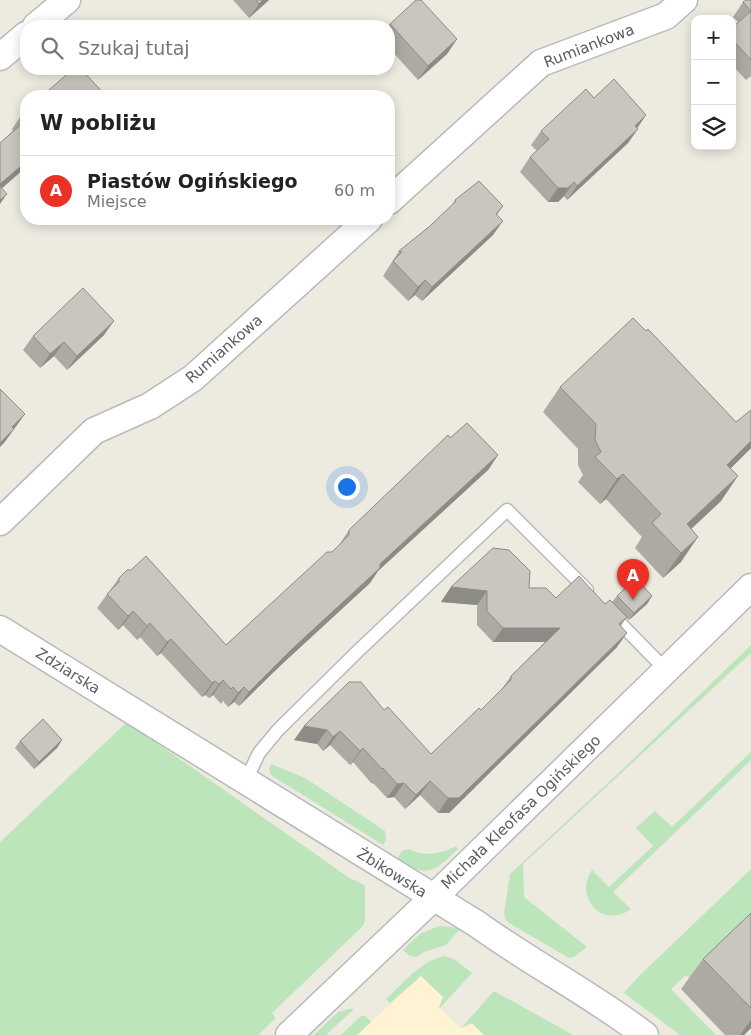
<!DOCTYPE html>
<html lang="pl">
<meta charset="utf-8">
<style>
:root{--surface:#fff;--page:#f2f2f2;--text:#222;--muted:#767676;--line:#e0e0e0;--accent:#ed3026}
body{margin:0;font-family:"DejaVu Sans",sans-serif;background:var(--page);color:var(--text)}
.controls{position:absolute;right:15px;top:15px;display:grid;overflow:hidden;border-radius:10px;box-shadow:0 2px 12px #0003}
.controls button{width:45px;height:45px;display:grid;place-items:center;padding:0;border:0;border-bottom:1px solid var(--line);background:var(--surface);color:var(--text);font:25px sans-serif}
.you{position:absolute;left:346px;top:486px;width:18px;height:18px;margin:-12px;border:4px solid #fff;border-radius:50%;background:#1a73e8;box-shadow:0 0 0 8px #1a73e833}
.badge{display:grid;place-items:center;width:32px;height:32px;border-radius:50%;background:var(--accent);color:#fff;font-size:16px;font-weight:700}
.pin{position:absolute;translate:-50% -41px;filter:drop-shadow(0 1px 2px #0008)}
.pin::after{content:'';position:absolute;top:26px;width:18px;height:15px;background:inherit;clip-path:polygon(0 0,100% 0,50% 100%)}
.list{margin:0;padding:0;list-style:none}
h2{display:flex;justify-content:space-between;align-items:center;height:65px;margin:0;padding:0 20px;font-size:21px}
h2 small{font-size:16px;font-weight:400;color:var(--muted)}
.list li{display:grid;grid-template-columns:32px 1fr auto;gap:15px;align-items:center;box-sizing:border-box;height:70px;padding:0 20px;border-top:1px solid var(--line)}
.list b{display:block;font-size:19px;white-space:nowrap}
.list p{margin:0;font-size:16px;white-space:nowrap;color:var(--muted)}
.list em{font-size:16px;font-style:normal;color:var(--muted)}
.icon{flex:none;width:28px;height:28px;fill:none;stroke:currentColor;stroke-width:2;stroke-linecap:round;stroke-linejoin:round}
.map{position:relative;flex:none;width:751px;height:1035px;overflow:hidden}
.search{position:absolute;background:var(--surface);box-shadow:0 2px 12px #0003;left:20px;top:20px;width:375px;height:55px;display:flex;align-items:center;gap:12px;box-sizing:border-box;padding:0 18px;border-radius:20px;color:var(--muted);font-size:19px}
.panel{position:absolute;background:var(--surface);box-shadow:0 2px 12px #0003;left:20px;top:90px;width:375px;height:135px;border-radius:20px}
.map>svg:first-child{display:block}
.commercial{fill:#fff3d3}
.green{fill:#bce5bb}
.lines{fill:none;stroke-linecap:round;stroke-linejoin:round}
.service-casing{stroke:#b6b9be;stroke-width:15}
.minor-casing{stroke:#b6b9be;stroke-width:29}
.service{stroke:#fff;stroke-width:12}
.minor{stroke:#fff;stroke-width:26}
.wall{fill:#adaaa4}
.shaded-wall{fill:#8d8b86}
.building{fill:#c9c6bf;stroke:#8d8b86}
.labels{text-anchor:middle;stroke-width:4;stroke-linejoin:round;paint-order:stroke}
.street-label{font-size:15px;fill:#595d62;stroke:#fff}
</style>
<div class="map">
<svg width="751" height="1035" viewBox="0 0 751 1035">
<rect width="100%" height="100%" fill="#edeae0"/>
<!-- commercial -->
<path class="commercial" d="M 421,976 L 443,997 L 439,1008 L 461,1028 L 472,1023 L 484,1035 L 357,1035 Z"/>
<!-- green -->
<g class="green">
<path d="M 751,645 L 751,653 L 523,864 L 524,897 L 587,947 L 574,957 L 569,958 L 509,923 L 505,919 L 504,913 L 510,874 L 626,766 Z"/>
<path d="M 127,722 L 351,879 L 359,882 L 365,886 L 365,921 L 363,926 L 272,1013 L 276,1018 L 258,1035 L 0,1035 L 0,842 Z"/>
<path d="M 751,752 L 751,760 L 613,892 L 631,909 C 603,930 573,897 592,870 L 609,887 L 653,846 L 636,828 L 655,811 L 672,827 Z"/>
<path d="M 271,764 L 305,778 L 385,831 L 386,840 L 383,845 L 271,775 L 269,769 Z"/>
<path d="M 456,846 L 458,849 C 434,872 427,879 397,859 L 402,851 L 409,849 C 422,857 443,854 456,846 Z"/>
<path d="M 751,869 L 751,913 L 691,979 L 686,975 L 671,989 L 716,1035 L 680,1035 L 624,993 L 637,978 Z"/>
<path d="M 439,926 L 453,927 L 460,929 L 446,945 L 424,952 L 416,957 L 410,956 L 403,950 L 420,934 Z"/>
<path d="M 444,956 L 454,959 L 472,973 L 440,1008 L 439,1008 L 443,997 L 421,976 L 390,1003 L 386,999 C 404,983 420,961 444,956 Z"/>
<path d="M 494,991 L 573,1035 L 484,1035 L 472,1023 L 461,1028 Z"/>
<path d="M 349,1009 L 354,1009 L 326,1035 L 314,1035 L 338,1012 Z"/>
<path d="M 361,1016 L 366,1016 L 371,1022 L 357,1035 L 341,1035 Z"/>
</g>
<g class="lines">
<defs>
<g id="service">
<path d="M 610,613 L 666,670"/>
<path d="M 246,780 L 259,753 L 278,730 L 358,651 L 507,510 L 587,590"/>
</g>
<g id="minor">
<path d="M 36,26 L 67,0"/>
<path d="M 0,57 L 26,35"/>
<path d="M 389,201 L 541,63 L 666,16 L 684,0"/>
<path d="M 0,522 L 94,431 L 150,406 L 193,378 L 369,219"/>
<path d="M 0,629 L 477,924 C 531,963 591,994 645,1035"/>
<path d="M 289,1035 L 433,898 L 751,587"/>
</g>
</defs>
<!-- service casing -->
<use href="#service" class="service-casing"/>
<!-- minor casing -->
<use href="#minor" class="minor-casing"/>
<!-- service -->
<use href="#service" class="service"/>
<!-- minor -->
<use href="#minor" class="minor"/>
</g>
<!-- wall -->
<g class="wall">
<path d="M 233,0 L 269,0 L 249,18 Z"/>
<path d="M 751,0 L 751,76 L 746,80 L 732,65 L 732,28 L 738,22 L 733,17 L 743,2 Z"/>
<path d="M 390,24 L 457,39 L 447,54 L 418,80 L 389,48 L 388,26 Z"/>
<path d="M 594,98 L 646,115 L 628,143 L 567,200 L 564,196 L 558,202 L 548,202 L 520,172 L 530,157 L 537,151 L 531,145 L 541,131 Z"/>
<path d="M 26,110 L 26,167 L 2,188 L 0,204 L 0,143 L 13,131 L 12,129 L 22,114 Z"/>
<path d="M 455,200 L 503,206 L 497,215 L 493,235 L 422,301 L 415,295 L 408,301 L 383,276 L 399,251 L 430,226 L 451,207 Z"/>
<path d="M 104,335 L 67,370 L 54,356 L 40,368 L 23,350 L 33,336 Z"/>
<path d="M 560,387 L 736,422 L 751,410 L 751,448 L 731,468 L 721,501 L 691,529 L 681,562 L 663,578 L 635,548 L 642,537 L 606,499 L 600,504 L 578,482 L 583,475 L 578,465 L 578,449 L 543,412 Z"/>
<path d="M 450,438 L 498,455 L 488,470 L 378,571 L 370,583 L 281,665 L 239,706 L 234,702 L 228,707 L 223,701 L 221,704 L 213,695 L 209,698 L 205,695 L 202,697 L 161,653 L 157,656 L 140,637 L 137,640 L 123,625 L 118,630 L 97,608 L 119,578 L 131,570 L 226,645 L 332,552 L 339,545 L 349,530 Z"/>
<path d="M 451,587 L 529,588 L 556,598 L 605,604 L 612,602 L 617,596 L 652,596 L 647,604 L 629,620 L 626,618 L 621,626 L 617,647 L 449,813 L 438,813 L 420,795 L 405,809 L 394,797 L 387,798 L 373,783 L 372,784 L 353,762 L 350,765 L 330,745 L 323,751 L 317,744 L 294,740 L 384,710 L 431,754 L 481,710 L 501,690 L 511,676 L 545,642 L 493,642 L 477,625 L 477,605 L 441,602 Z"/>
<path d="M 62,740 L 57,748 L 34,769 L 15,748 L 20,741 Z"/>
<path d="M 751,913 L 751,1028 L 744,1035 L 725,1035 L 681,989 L 703,959 Z"/>
</g>
<!-- shaded-wall -->
<g class="shaded-wall">
<path d="M 263,0 L 269,0 L 249,18 L 259,4 Z"/>
<path d="M 457,39 L 447,54 L 418,80 L 428,66 Z"/>
<path d="M 646,115 L 636,129 L 635,126 Z"/>
<path d="M 638,129 L 628,143 L 567,200 L 577,186 Z"/>
<path d="M 26,162 L 26,167 L 0,190 L 0,184 Z"/>
<path d="M 574,182 L 564,196 L 558,202 L 548,202 L 558,188 Z"/>
<path d="M 7,194 L 0,204 L 0,200 Z"/>
<path d="M 503,221 L 493,235 L 422,301 L 432,287 Z"/>
<path d="M 425,280 L 415,295 L 408,301 L 418,287 Z"/>
<path d="M 114,321 L 104,335 L 67,370 L 77,356 Z"/>
<path d="M 64,342 L 54,356 L 40,368 L 50,354 Z"/>
<path d="M 25,414 L 4,443 L 0,447 L 0,443 L 12,427 Z"/>
<path d="M 751,441 L 751,448 L 710,489 L 727,465 Z"/>
<path d="M 498,455 L 488,470 L 378,571 L 370,583 L 281,665 L 239,706 L 249,692 L 291,650 L 380,564 Z"/>
<path d="M 623,474 L 606,499 L 600,504 L 617,479 Z"/>
<path d="M 738,476 L 721,501 L 673,546 L 687,524 Z"/>
<path d="M 698,537 L 681,562 L 663,578 L 681,553 Z"/>
<path d="M 451,587 L 487,591 L 477,605 L 441,602 Z"/>
<path d="M 652,596 L 647,604 L 629,620 L 634,613 Z"/>
<path d="M 133,611 L 123,625 L 118,630 L 128,616 Z"/>
<path d="M 150,623 L 140,637 L 137,640 L 147,626 Z"/>
<path d="M 503,628 L 560,628 L 550,642 L 493,642 Z"/>
<path d="M 627,633 L 617,647 L 449,813 L 438,813 L 448,798 Z"/>
<path d="M 171,639 L 161,653 L 157,656 L 167,642 Z"/>
<path d="M 223,680 L 213,695 L 209,698 L 219,684 Z"/>
<path d="M 215,681 L 205,695 L 202,697 L 212,683 Z"/>
<path d="M 244,687 L 234,702 L 228,707 L 238,693 Z"/>
<path d="M 304,726 L 327,730 L 317,744 L 294,740 Z"/>
<path d="M 340,731 L 330,745 L 323,751 L 333,737 Z"/>
<path d="M 62,740 L 57,748 L 34,769 L 39,762 Z"/>
<path d="M 363,748 L 353,762 L 350,765 L 360,751 Z"/>
<path d="M 430,781 L 420,795 L 405,809 L 416,795 Z"/>
<path d="M 404,783 L 394,797 L 387,798 L 397,784 Z"/>
<path d="M 751,1020 L 751,1028 L 744,1035 L 740,1035 Z"/>
</g>
<!-- building -->
<g class="building">
<path d="M 256,0 L 263,0 L 259,4 Z"/>
<path d="M 416,0 L 421,0 L 457,39 L 428,66 L 390,24 Z"/>
<path d="M 746,0 L 751,0 L 751,60 L 732,39 L 732,28 L 751,11 L 743,2 Z"/>
<path d="M 73,69 L 81,69 L 106,96 L 42,96 Z"/>
<path d="M 614,79 L 646,115 L 635,126 L 638,129 L 577,186 L 574,182 L 568,188 L 558,188 L 530,157 L 549,139 L 541,131 L 586,89 L 594,98 Z"/>
<path d="M 26,110 L 26,120 L 22,114 Z"/>
<path d="M 26,120 L 26,162 L 0,184 L 0,143 Z"/>
<path d="M 479,181 L 503,206 L 496,214 L 503,221 L 432,287 L 425,280 L 418,287 L 393,261 L 402,252 L 399,251 L 430,226 L 456,201 L 455,200 Z"/>
<path d="M 0,186 L 7,194 L 0,200 Z"/>
<path d="M 83,288 L 114,321 L 77,356 L 64,342 L 50,354 L 33,336 Z"/>
<path d="M 633,318 L 646,331 L 648,329 L 736,422 L 751,410 L 751,441 L 727,465 L 738,476 L 687,524 L 698,537 L 681,553 L 652,523 L 661,514 L 623,474 L 617,479 L 595,457 L 601,452 L 595,440 L 596,424 L 560,387 Z"/>
<path d="M 0,389 L 25,414 L 12,427 L 14,429 L 0,443 Z"/>
<path d="M 467,423 L 498,455 L 380,564 L 380,568 L 291,650 L 249,692 L 244,687 L 238,693 L 233,687 L 231,689 L 223,680 L 219,684 L 215,681 L 212,683 L 171,639 L 167,642 L 150,623 L 147,626 L 133,611 L 128,616 L 107,594 L 119,582 L 119,578 L 127,570 L 131,570 L 146,556 L 226,645 L 327,552 L 332,552 L 349,535 L 349,530 L 448,435 L 450,438 Z"/>
<path d="M 493,548 L 509,550 L 530,571 L 529,588 L 546,588 L 556,598 L 579,576 L 605,604 L 610,600 L 627,617 L 619,624 L 627,633 L 459,798 L 448,798 L 430,781 L 416,795 L 404,783 L 397,784 L 383,768 L 382,769 L 363,748 L 360,751 L 340,731 L 333,737 L 327,730 L 304,726 L 349,682 L 361,682 L 384,710 L 388,707 L 431,754 L 479,708 L 481,710 L 511,680 L 511,676 L 560,628 L 503,628 L 487,611 L 487,591 L 451,587 Z"/>
<path d="M 636,578 L 652,596 L 634,613 L 617,596 Z"/>
<path d="M 43,719 L 62,740 L 39,762 L 20,741 Z"/>
<path d="M 751,913 L 751,1008 L 703,959 Z"/>
</g>
<g class="labels">
<!-- street labels -->
<g class="street-label">
<text transform="translate(589 46) rotate(-21)" y="5">Rumiankowa</text>
<text transform="translate(224 349) rotate(-41)" y="5">Rumiankowa</text>
<text transform="translate(68 671) rotate(32)" y="5">Zdziarska</text>
<text transform="translate(521 812) rotate(-44)" y="5">Michała Kleofasa Ogińskiego</text>
<text transform="translate(392 873) rotate(32)" y="5">Żbikowska</text>
</g>
</g>
</svg>
<div class="controls">
<button>+</button>
<button>−</button>
<button><svg class="icon" aria-label="layers" viewBox="0 0 24 24"><path d="M12 4l9 5-9 5-9-5zM3 14l9 5 9-5"/></svg></button>
</div>
<div class="you"></div>
<div class="pin badge" style="left:633px;top:600px">A</div>
<div class="search"><svg class="icon" aria-label="search" viewBox="0 0 24 24"><circle cx="10" cy="10" r="6"/><path d="M15 15l6 6"/></svg>Szukaj tutaj</div>
<section class="panel">
<h2>W pobliżu<small></small></h2>
<ul class="list">
<li><span class="badge">A</span><div><b>Piastów Ogińskiego</b><p>Miejsce</p></div><em>60 m</em></li>
</ul>
</section>
</div>
